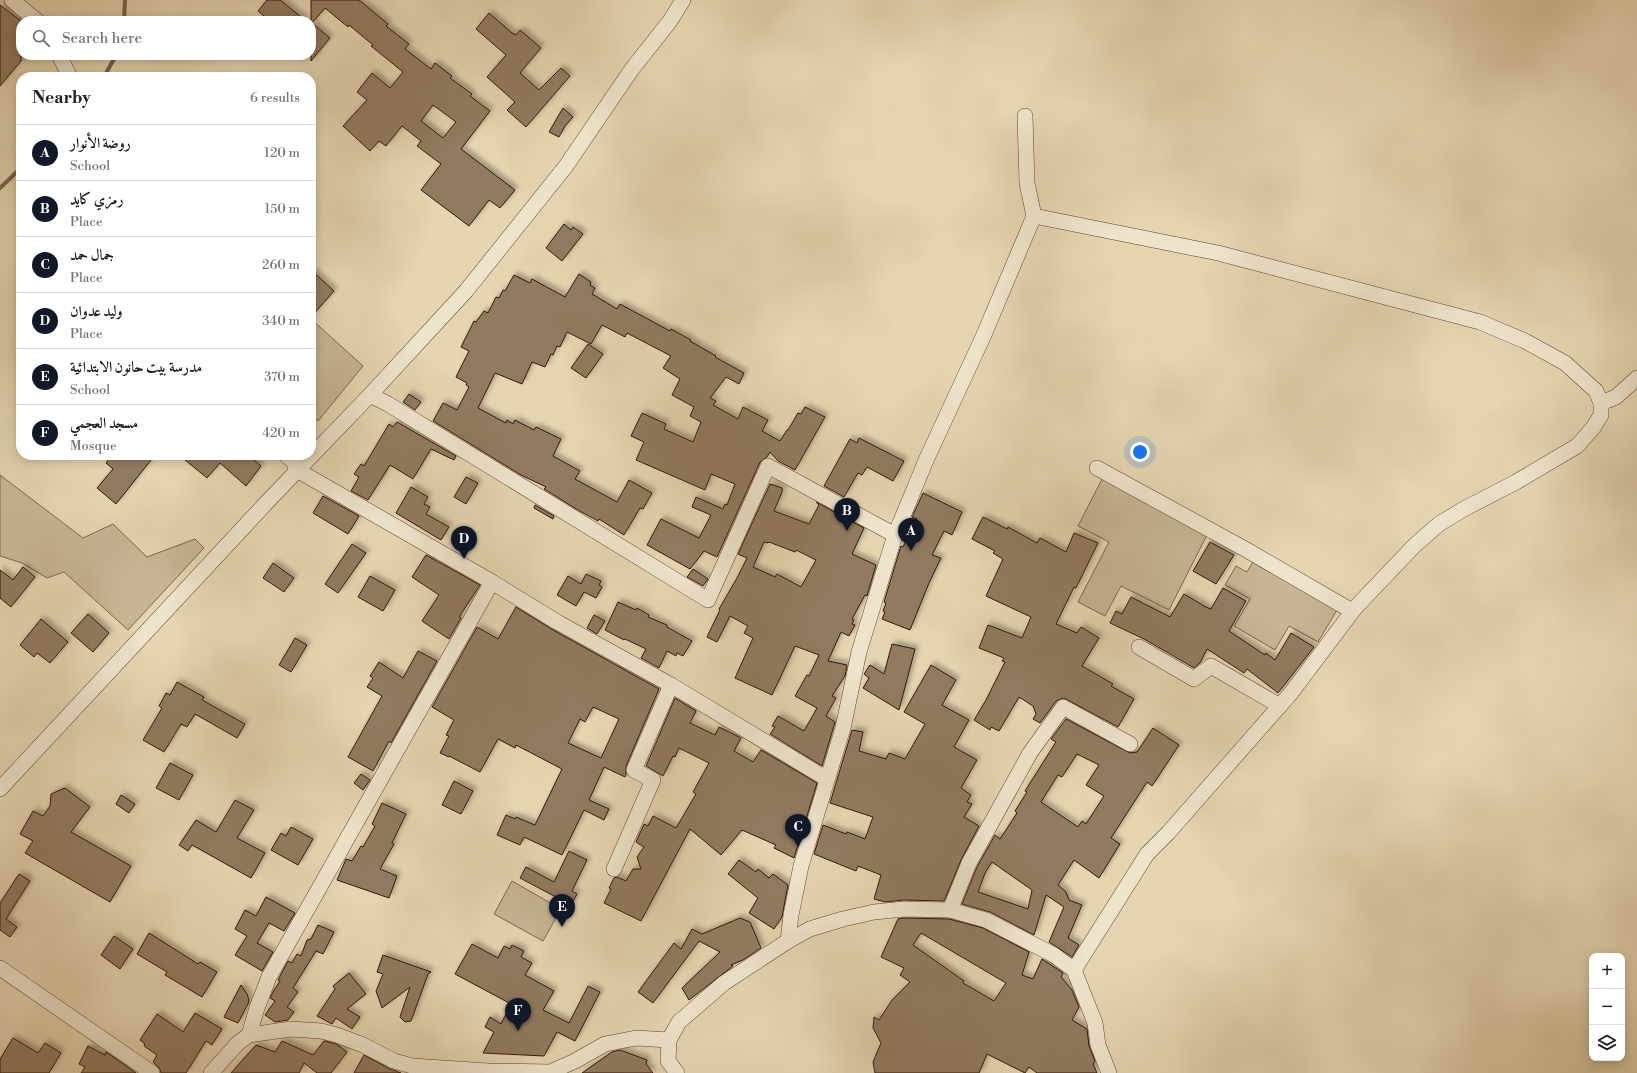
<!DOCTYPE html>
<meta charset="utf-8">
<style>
:root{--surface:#fff;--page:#f6f6f6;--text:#222;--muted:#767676;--line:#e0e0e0;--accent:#111827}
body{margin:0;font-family:"Libre Bodoni",Amiri,serif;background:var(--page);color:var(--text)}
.controls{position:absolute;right:12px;bottom:12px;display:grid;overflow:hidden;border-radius:8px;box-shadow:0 2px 10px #0003}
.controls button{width:36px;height:36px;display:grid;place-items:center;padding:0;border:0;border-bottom:1px solid var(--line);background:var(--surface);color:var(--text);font:20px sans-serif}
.you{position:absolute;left:1140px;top:452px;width:14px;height:14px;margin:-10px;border:3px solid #fff;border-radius:50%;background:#1a73e8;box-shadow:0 0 0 6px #1a73e833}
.badge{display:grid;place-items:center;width:26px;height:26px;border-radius:50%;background:var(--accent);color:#fff;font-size:13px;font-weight:700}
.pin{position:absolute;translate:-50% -33px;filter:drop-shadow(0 1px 2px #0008)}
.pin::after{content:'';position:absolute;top:21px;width:14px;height:12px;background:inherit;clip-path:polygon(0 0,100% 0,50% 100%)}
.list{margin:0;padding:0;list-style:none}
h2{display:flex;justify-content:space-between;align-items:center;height:52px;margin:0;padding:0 16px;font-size:17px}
h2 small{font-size:13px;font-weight:400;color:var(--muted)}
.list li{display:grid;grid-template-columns:26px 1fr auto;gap:12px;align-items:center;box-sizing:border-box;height:56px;padding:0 16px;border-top:1px solid var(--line)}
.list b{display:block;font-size:15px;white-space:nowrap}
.list p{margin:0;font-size:13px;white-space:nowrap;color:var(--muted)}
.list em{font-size:13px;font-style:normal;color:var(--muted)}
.icon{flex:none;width:22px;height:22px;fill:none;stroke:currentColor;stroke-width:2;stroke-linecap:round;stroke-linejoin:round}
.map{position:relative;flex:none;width:1637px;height:1073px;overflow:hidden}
.search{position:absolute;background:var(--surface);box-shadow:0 2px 10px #0003;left:16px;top:16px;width:300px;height:44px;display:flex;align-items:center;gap:10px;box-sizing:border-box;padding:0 14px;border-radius:16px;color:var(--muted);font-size:15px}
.panel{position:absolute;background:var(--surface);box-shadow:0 2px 10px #0003;left:16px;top:72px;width:300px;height:388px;border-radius:16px}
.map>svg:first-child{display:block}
.green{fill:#c7b594;stroke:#7e664e}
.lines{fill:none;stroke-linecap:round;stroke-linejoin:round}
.stream{stroke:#7b624b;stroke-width:4}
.building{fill:#917a60;stroke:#351709;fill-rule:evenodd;filter:url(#shadow)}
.minor-casing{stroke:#614633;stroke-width:16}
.minor{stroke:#eee4cc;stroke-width:15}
</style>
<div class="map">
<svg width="1637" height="1073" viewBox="0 0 1637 1073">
<defs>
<filter id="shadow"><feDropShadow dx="3.5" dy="-3.5" stdDeviation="2" flood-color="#0004"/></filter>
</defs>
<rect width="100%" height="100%" fill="#e5d5b0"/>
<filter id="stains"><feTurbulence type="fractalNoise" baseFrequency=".005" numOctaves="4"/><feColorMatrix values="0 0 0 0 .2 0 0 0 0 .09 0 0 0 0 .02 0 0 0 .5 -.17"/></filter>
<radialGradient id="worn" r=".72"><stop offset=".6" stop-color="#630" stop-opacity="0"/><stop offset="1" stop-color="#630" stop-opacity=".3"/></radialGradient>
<!-- green -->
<g class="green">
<path d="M 311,319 L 363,366 L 318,421 L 311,413 Z"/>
<path d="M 0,475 L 83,538 L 113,524 L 147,557 L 195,539 L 204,548 L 128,630 L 64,572 L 47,578 L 22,563 L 0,556 Z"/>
<path d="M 1102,479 L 1208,533 L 1169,610 L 1121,586 L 1105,616 L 1078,602 L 1109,542 L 1078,526 Z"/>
<path d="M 1253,562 L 1337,610 L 1318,642 L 1289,626 L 1275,650 L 1234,626 L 1250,599 L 1225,585 L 1236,566 L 1247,572 Z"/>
<path d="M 512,881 L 561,909 L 543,941 L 494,914 Z"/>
</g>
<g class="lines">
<!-- stream -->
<g class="stream">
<path d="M 124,21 L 125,0"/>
<path d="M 104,77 L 116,55"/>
<path d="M 0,188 L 21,168"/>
</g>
</g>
<!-- building -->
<g class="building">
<path d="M 267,0 L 280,0 L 306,21 L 270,21 L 258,11 Z"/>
<path d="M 311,0 L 359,0 L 388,24 L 386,26 L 409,44 L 405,49 L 431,69 L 435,63 L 452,76 L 450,78 L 472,94 L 470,96 L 490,111 L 461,149 L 515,190 L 500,208 L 489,200 L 469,226 L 421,190 L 441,164 L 417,146 L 421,141 L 402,126 L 386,146 L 379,141 L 370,151 L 343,126 L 367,100 L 357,92 L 372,73 L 390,88 L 403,72 L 371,46 L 373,45 L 349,25 L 348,27 L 325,8 L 312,23 L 330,38 L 311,61 ZM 433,105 L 456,122 L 443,138 L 421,121 Z"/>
<path d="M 0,5 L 21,21 L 21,61 L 0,86 Z"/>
<path d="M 489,13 L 512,33 L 516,35 L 520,30 L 541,48 L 520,73 L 539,90 L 561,68 L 570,76 L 526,127 L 507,110 L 515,102 L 487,77 L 506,55 L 476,29 Z"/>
<path d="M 563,108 L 573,117 L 565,126 L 559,137 L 549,132 Z"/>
<path d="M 564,224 L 571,230 L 573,227 L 583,234 L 562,261 L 546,248 Z"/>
<path d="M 311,270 L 334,291 L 311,317 Z"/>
<path d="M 579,274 L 591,282 L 590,285 L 595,288 L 592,294 L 617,309 L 620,304 L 670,331 L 671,329 L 691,340 L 690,341 L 716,356 L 715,357 L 744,373 L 739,384 L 726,377 L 710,398 L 716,401 L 713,405 L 738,419 L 743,407 L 768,420 L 762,431 L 780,441 L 787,430 L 788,430 L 798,413 L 801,414 L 805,407 L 825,417 L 795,470 L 778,461 L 770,452 L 767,457 L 760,462 L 717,557 L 704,551 L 690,569 L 647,545 L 661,519 L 699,538 L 711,515 L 692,507 L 696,497 L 723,509 L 725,504 L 727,505 L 735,484 L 711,474 L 705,490 L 636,460 L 644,442 L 631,436 L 642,413 L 666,424 L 664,429 L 693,442 L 701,422 L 690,416 L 694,407 L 672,395 L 680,379 L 663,368 L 671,356 L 627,333 L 625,337 L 602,325 L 591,344 L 567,332 L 560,347 L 557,346 L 553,355 L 551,354 L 545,367 L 532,362 L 522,384 L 495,373 L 478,408 L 506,423 L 507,420 L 513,424 L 515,420 L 534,430 L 536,427 L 561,439 L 553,456 L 580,471 L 575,479 L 617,502 L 629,480 L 652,493 L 643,509 L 640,508 L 624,535 L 599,519 L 598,521 L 578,510 L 544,489 L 546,487 L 521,475 L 433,421 L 443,403 L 457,410 L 469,387 L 466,385 L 467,383 L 456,377 L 469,351 L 461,347 L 474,321 L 476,322 L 484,311 L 488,313 L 496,297 L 499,298 L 503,290 L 505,291 L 514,275 L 530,283 L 532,279 L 565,297 Z"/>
<path d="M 588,344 L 603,354 L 586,378 L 571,368 Z"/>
<path d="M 409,394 L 421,402 L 415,410 L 403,402 Z"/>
<path d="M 397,422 L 456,456 L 454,460 L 431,449 L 413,479 L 390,465 L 368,500 L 351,491 L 359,477 L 354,474 L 361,464 L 364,466 L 389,424 L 393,427 Z"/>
<path d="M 859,438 L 904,461 L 893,481 L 867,467 L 862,475 L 858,473 L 844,497 L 824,486 L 850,439 L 857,443 Z"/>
<path d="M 112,455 L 155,455 L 116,504 L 97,488 L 113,469 L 106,463 Z"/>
<path d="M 179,455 L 248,455 L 261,466 L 246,486 L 220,463 L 207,478 Z"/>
<path d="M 466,477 L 478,483 L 466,504 L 454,497 Z"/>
<path d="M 770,484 L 782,488 L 782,492 L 774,511 L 809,524 L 819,505 L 816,502 L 864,528 L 852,554 L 876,565 L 867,596 L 865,595 L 852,619 L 854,620 L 852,624 L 855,625 L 849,636 L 841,632 L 828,661 L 847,665 L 845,676 L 832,696 L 836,698 L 826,716 L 835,722 L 822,766 L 770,734 L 775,727 L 772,726 L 778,716 L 804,731 L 817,708 L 795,696 L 807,675 L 809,676 L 819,655 L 795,646 L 772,695 L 735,678 L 753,638 L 744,633 L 748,626 L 730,616 L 717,642 L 707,637 L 720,610 L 719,609 L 737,578 L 747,558 L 738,554 ZM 764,542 L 768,543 L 769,542 L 795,552 L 796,550 L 816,560 L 801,587 L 777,574 L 775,577 L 753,567 Z"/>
<path d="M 411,487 L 428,497 L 424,504 L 430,507 L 426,514 L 449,527 L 441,540 L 396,513 Z"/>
<path d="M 923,493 L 962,512 L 952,535 L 944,531 L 932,555 L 941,558 L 929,583 L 910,630 L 882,619 L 885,612 L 883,611 L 886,603 L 884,602 L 900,549 L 901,546 L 903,547 L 917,519 L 912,517 Z"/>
<path d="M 323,496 L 359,516 L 348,534 L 313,513 Z"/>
<path d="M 535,505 L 554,516 L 553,519 L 534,508 Z"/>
<path d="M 983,517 L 1007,529 L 1008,527 L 1037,543 L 1040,538 L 1066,552 L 1074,533 L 1098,543 L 1076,588 L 1074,587 L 1056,624 L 1077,633 L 1081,627 L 1099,638 L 1082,666 L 1113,684 L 1111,686 L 1134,699 L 1118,727 L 1064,698 L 1056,701 L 1040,723 L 1033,719 L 1036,714 L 1033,706 L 1019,697 L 999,731 L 991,727 L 990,730 L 974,720 L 986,700 L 1005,662 L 1002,661 L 1004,658 L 979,648 L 988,625 L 1022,638 L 1031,617 L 986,596 L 1003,559 L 993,553 L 995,551 L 972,539 Z"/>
<path d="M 1210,542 L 1234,555 L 1216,584 L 1193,571 Z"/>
<path d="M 352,544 L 366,553 L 338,593 L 325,584 Z"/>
<path d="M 426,555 L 480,585 L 459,617 L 461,618 L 449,639 L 422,621 L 439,595 L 412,577 Z"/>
<path d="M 273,563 L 294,578 L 284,592 L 263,578 Z"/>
<path d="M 23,567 L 35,577 L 11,607 L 0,598 L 0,570 L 13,580 Z"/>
<path d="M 693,569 L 708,579 L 703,586 L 687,577 Z"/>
<path d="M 586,574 L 601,581 L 599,585 L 602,587 L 596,598 L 584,592 L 576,606 L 557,595 L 568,576 L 581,584 Z"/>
<path d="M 370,576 L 395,590 L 383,611 L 358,597 Z"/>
<path d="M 1223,588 L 1246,601 L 1229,631 L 1265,655 L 1266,653 L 1275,660 L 1291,633 L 1314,647 L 1278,693 L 1247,669 L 1244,673 L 1207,649 L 1200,663 L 1194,668 L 1144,639 L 1110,623 L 1116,611 L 1122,614 L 1131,597 L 1170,617 L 1184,594 L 1206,607 L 1211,609 Z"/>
<path d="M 618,602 L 636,610 L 637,608 L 649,615 L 648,617 L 667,625 L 667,627 L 692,641 L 683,656 L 677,653 L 676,656 L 667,651 L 659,668 L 641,658 L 646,649 L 625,639 L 624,640 L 605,630 Z"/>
<path d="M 516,607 L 553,630 L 659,689 L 626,766 L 626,774 L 625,777 L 604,767 L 589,800 L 609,809 L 604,820 L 584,810 L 562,855 L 524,837 L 520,845 L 497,835 L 506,815 L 515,819 L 516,817 L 535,825 L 562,769 L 516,745 L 515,748 L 498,739 L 480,772 L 449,756 L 449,757 L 440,753 L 449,736 L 446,735 L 454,720 L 432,707 L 477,627 L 498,639 ZM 593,707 L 619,719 L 601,758 L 568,743 L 580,719 L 585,722 Z"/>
<path d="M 88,614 L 109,633 L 93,652 L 71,633 Z"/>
<path d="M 594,615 L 605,621 L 597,634 L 587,628 Z"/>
<path d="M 41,619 L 68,642 L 50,663 L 37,653 L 34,657 L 20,645 Z"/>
<path d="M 295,638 L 307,645 L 291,672 L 279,665 Z"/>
<path d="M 892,644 L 915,649 L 899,710 L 863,688 L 869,678 L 864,674 L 870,665 L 884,674 Z"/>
<path d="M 418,651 L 437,661 L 391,743 L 389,741 L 373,771 L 348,757 L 382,696 L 367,687 L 373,678 L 370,676 L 379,662 L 403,678 Z"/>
<path d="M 931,665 L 956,680 L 942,705 L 969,720 L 954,747 L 977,760 L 961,788 L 971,795 L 967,802 L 972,804 L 964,817 L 979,826 L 961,860 L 944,901 L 904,900 L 885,902 L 874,899 L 881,875 L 858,866 L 856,871 L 814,854 L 823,825 L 846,834 L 847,832 L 865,839 L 873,817 L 830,803 L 852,730 L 863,732 L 859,751 L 886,759 L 889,753 L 905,759 L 925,724 L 904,712 Z"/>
<path d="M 177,682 L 204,697 L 202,700 L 245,724 L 237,738 L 195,714 L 187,727 L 181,724 L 164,752 L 143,740 L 162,708 L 159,706 L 166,693 L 170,695 Z"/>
<path d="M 675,698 L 696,711 L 690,723 L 715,735 L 719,727 L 741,738 L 734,751 L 753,762 L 761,750 L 817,783 L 794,858 L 774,848 L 776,845 L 742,830 L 721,855 L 690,829 L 641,921 L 604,903 L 611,889 L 609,888 L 614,878 L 617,877 L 626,881 L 633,869 L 641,869 L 637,857 L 644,847 L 636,842 L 644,824 L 648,826 L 653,816 L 676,828 L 696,794 L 693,792 L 709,763 L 679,748 L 675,757 L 673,756 L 663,776 L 646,766 Z"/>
<path d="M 1066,719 L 1130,753 L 1137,752 L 1153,728 L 1179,745 L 1152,786 L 1147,782 L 1111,838 L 1120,844 L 1099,878 L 1074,860 L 1058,885 L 1066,892 L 1069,900 L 1082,905 L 1068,938 L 1079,945 L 1072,957 L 1049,942 L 1064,907 L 1046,895 L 1034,935 L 990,912 L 962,904 L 977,867 L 995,835 L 1000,839 L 1017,813 L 1015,811 L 1027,792 L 1025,791 L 1056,742 L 1051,739 ZM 1077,754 L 1099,765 L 1086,785 L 1104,796 L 1086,824 L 1082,821 L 1078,827 L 1041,802 L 1058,775 L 1062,777 ZM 992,862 L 1032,890 L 1028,909 L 978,892 L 985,873 Z"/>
<path d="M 170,763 L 193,775 L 179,800 L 156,788 Z"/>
<path d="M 361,774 L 370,780 L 363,790 L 354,783 Z"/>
<path d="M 454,781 L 473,791 L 461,814 L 442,805 Z"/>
<path d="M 65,788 L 90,807 L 71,832 L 131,866 L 110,902 L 25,853 L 33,841 L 20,834 L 33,811 L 43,816 L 50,806 L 51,794 Z"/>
<path d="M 121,795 L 135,804 L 129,813 L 116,804 Z"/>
<path d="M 235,800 L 254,810 L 237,838 L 265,853 L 251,878 L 192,845 L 188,851 L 179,845 L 196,820 L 216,832 Z"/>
<path d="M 382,803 L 406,814 L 392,843 L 394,844 L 380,869 L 397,876 L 389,898 L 337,880 L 346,859 L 352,861 L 361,846 L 363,847 L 375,826 L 372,824 Z"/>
<path d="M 291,827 L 313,839 L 298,865 L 271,850 L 281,833 L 286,836 Z"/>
<path d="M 569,851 L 587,860 L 572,891 L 577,894 L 571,905 L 520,878 L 526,867 L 554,882 Z"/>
<path d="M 739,860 L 756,872 L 758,869 L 769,878 L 773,874 L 788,885 L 782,917 L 774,929 L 749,913 L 758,898 L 728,874 Z"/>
<path d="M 19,874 L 30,881 L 6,919 L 17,927 L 10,937 L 0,930 L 0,903 Z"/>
<path d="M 266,897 L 295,913 L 284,931 L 269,923 L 257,943 L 273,952 L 262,971 L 235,955 L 247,936 L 235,929 L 245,910 L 256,916 Z"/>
<path d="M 740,918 L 750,922 L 761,948 L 743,960 L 731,965 L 733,966 L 689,1000 L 682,988 L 720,952 L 699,941 L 653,1003 L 638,992 L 674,943 L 681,949 L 692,929 L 702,934 Z"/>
<path d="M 904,918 L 949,919 L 983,928 L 1029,952 L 1022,975 L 1033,979 L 1042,959 L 1063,973 L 1061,977 L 1072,990 L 1079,1007 L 1072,1020 L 1087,1029 L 1089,1046 L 1095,1061 L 1093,1064 L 1097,1073 L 1037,1073 L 1029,1067 L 1025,1073 L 987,1054 L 979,1073 L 875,1073 L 873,1062 L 881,1043 L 873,1028 L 874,1017 L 879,1020 L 892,1000 L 910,982 L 900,975 L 904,968 L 881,957 L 898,919 ZM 921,933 L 1006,983 L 994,1001 L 963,983 L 964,981 L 913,945 Z"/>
<path d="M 318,925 L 334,932 L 323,954 L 316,951 L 293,988 L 298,992 L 287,1007 L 294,1012 L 288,1020 L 275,1022 L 265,1015 L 275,1001 L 270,998 L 274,990 L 280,981 L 278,980 L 288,961 L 292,963 L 297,954 L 301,956 L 307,940 L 311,939 Z"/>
<path d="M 149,933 L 198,964 L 200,962 L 217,972 L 202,997 L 165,975 L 167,972 L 137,954 Z"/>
<path d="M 114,936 L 133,949 L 120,969 L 101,955 Z"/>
<path d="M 472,944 L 498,958 L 504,946 L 510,949 L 512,945 L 524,951 L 521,957 L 532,963 L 525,975 L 554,991 L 543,1010 L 569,1023 L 588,986 L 600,992 L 575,1041 L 557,1032 L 544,1056 L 483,1053 L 494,1032 L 485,1027 L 490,1017 L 501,1024 L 511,1004 L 455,974 Z"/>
<path d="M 383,955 L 431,972 L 428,974 L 411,1021 L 405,1022 L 400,1017 L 410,987 L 382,1008 L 376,991 L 383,974 L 377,972 Z"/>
<path d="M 349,973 L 366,994 L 347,1009 L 360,1017 L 352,1029 L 336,1018 L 332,1024 L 317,1016 L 335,989 L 333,986 Z"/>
<path d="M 241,985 L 247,994 L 249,1000 L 248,1004 L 238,1023 L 224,1017 Z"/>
<path d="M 195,1013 L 222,1029 L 212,1045 L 206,1041 L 186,1073 L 161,1073 L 160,1069 L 153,1062 L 157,1055 L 144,1046 L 145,1044 L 140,1040 L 157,1014 L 183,1032 Z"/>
<path d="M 13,1038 L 38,1053 L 45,1043 L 61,1053 L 49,1073 L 0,1073 L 0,1059 Z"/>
<path d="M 282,1041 L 313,1055 L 324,1041 L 336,1044 L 347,1052 L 331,1073 L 317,1073 L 304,1063 L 299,1073 L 231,1073 L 256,1045 L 275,1052 Z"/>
<path d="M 88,1046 L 105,1055 L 106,1052 L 136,1073 L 81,1073 L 85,1067 L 79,1064 Z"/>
<path d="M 620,1050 L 647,1060 L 646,1064 L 653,1073 L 582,1073 L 612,1052 Z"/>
<path d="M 364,1055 L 390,1069 L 401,1073 L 354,1073 Z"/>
</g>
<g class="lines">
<defs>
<g id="minor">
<path d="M 12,0 L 37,21"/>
<path d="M 59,55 L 70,77"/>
<path d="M 1034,216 L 1218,253 L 1480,322 L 1525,341 L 1565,363 L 1596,391 L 1601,403 L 1601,415 L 1593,428 L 1577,446 L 1516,482 L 1462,510 L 1439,524 L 1414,546 L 1355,608 L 1291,693 L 1168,833 L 1147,854 L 1074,970"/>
<path d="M 370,395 L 388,404 L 708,600 L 768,466 L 895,535"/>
<path d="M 1601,403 L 1616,397 L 1637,378"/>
<path d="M 286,455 L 293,461 L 297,470 L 492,582 L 557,622 L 671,685 L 827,779"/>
<path d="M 1097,468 L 1245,549 L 1352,611"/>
<path d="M 1139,647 L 1194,679 L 1211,666 L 1280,706"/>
<path d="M 0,789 L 268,501 L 370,395 L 466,291 L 566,166 L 632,69 L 670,21 L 683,0"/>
<path d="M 614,869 L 653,780 L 634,770 L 671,685"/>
<path d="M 950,910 L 969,863 L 1030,753 L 1063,707 L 1130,744"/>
<path d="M 788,941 L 791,915 L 801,866 L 843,728 L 859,652 L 895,535 L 927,458 L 983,337 L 1034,216 L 1027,183 L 1025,116"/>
<path d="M 0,968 L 152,1073"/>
<path d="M 249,1035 L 257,1008 L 269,977 L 492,582"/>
<path d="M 669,1040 L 668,1061 L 677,1073"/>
<path d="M 211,1073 L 238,1043 L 249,1035 L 291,1029 L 321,1031 L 337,1035 L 363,1045 L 394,1061 L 412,1066 L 488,1071 L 550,1072 L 575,1061 L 605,1044 L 636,1038 L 669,1040 L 679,1022 L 724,983 L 788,941 L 810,929 L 843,919 L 874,912 L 904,909 L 950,910 L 986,920 L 1054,955 L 1074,970 L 1095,1023 L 1098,1045 L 1109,1073"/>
</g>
</defs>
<!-- minor casing -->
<use href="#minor" class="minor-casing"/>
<!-- minor -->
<use href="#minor" class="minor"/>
</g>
<rect width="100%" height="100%" filter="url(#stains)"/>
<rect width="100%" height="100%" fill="url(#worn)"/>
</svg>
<div class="controls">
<button>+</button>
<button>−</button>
<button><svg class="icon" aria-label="layers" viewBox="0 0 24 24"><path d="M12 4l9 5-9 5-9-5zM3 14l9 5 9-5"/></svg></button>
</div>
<div class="you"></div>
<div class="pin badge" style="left:911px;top:551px">A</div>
<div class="pin badge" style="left:847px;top:531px">B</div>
<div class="pin badge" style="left:798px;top:847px">C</div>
<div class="pin badge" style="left:464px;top:559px">D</div>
<div class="pin badge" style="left:562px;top:927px">E</div>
<div class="pin badge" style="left:518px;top:1031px">F</div>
<div class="search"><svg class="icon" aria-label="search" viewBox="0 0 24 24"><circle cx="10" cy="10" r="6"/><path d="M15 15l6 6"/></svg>Search here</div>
<section class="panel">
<h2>Nearby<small>6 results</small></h2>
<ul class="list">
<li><span class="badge">A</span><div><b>روضة الأنوار</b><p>School</p></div><em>120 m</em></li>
<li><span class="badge">B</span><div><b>رمزي كايد</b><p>Place</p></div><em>150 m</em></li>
<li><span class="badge">C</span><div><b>جمال حمد</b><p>Place</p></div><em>260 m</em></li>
<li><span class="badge">D</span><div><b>وليد عدوان</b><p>Place</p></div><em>340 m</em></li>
<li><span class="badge">E</span><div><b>مدرسة بيت حانون الابتدائية</b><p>School</p></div><em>370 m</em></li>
<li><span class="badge">F</span><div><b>مسجد العجمي</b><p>Mosque</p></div><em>420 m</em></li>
</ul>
</section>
</div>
